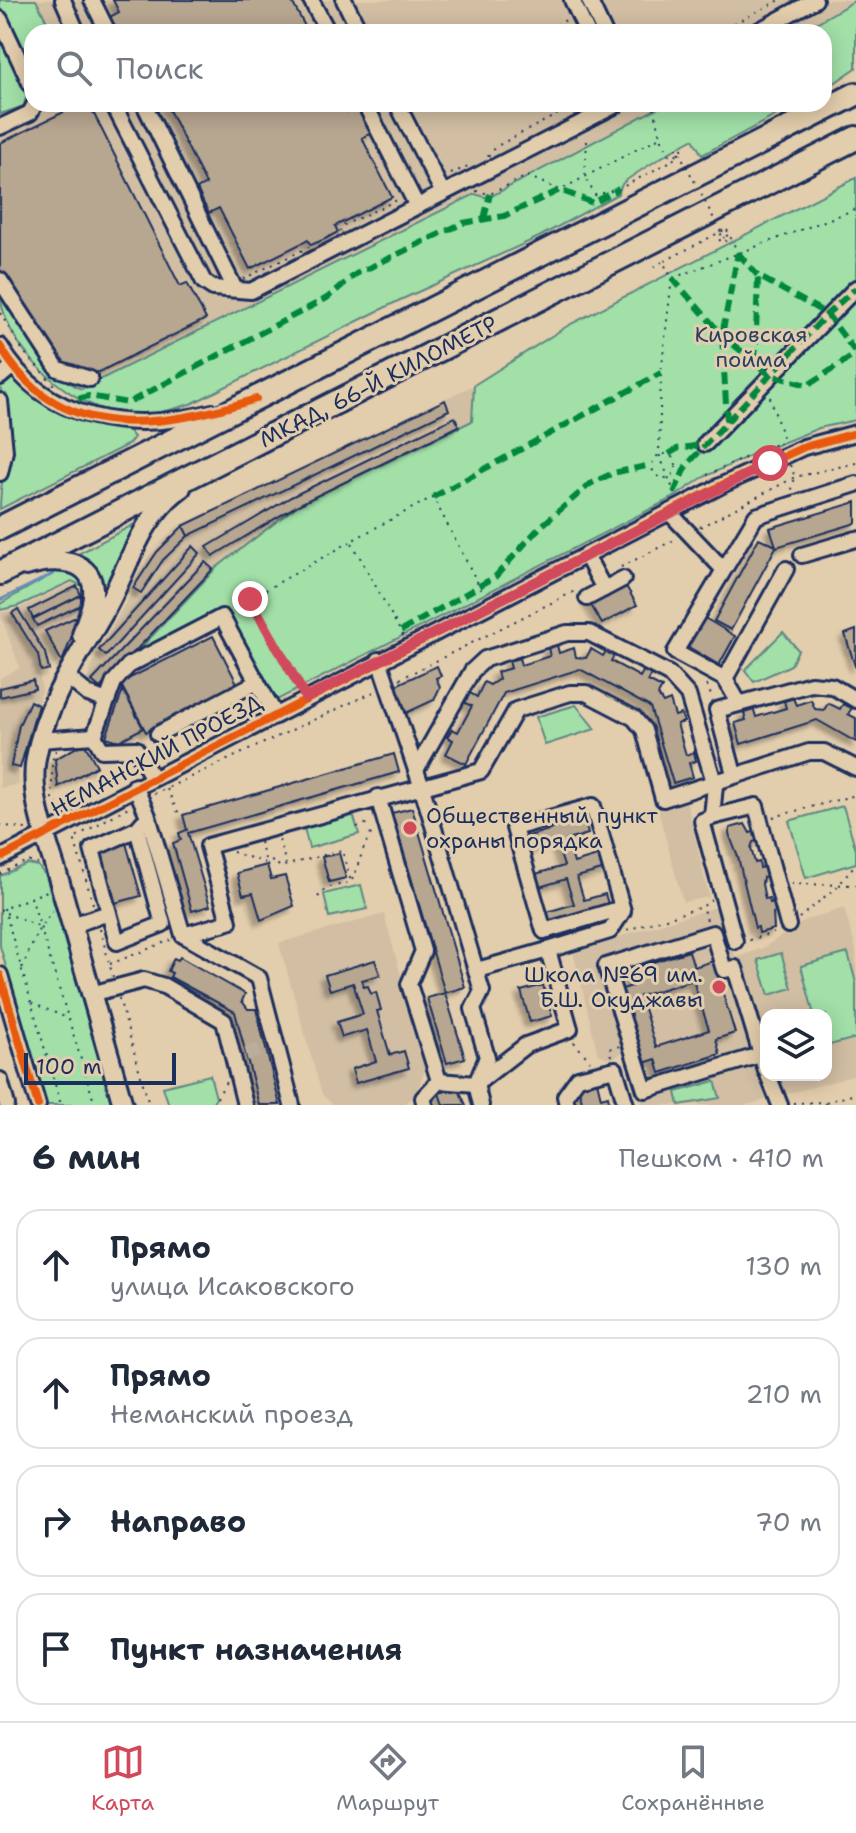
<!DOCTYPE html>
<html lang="ru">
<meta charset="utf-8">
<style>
:root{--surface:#fff;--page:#f6f6f7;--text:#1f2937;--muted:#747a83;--line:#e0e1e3;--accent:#d1495b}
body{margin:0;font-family:"Shantell Sans",sans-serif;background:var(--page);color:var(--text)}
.controls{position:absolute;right:24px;bottom:24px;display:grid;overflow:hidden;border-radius:16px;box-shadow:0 4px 20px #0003}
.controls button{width:72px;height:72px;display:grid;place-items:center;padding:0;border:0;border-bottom:2px solid var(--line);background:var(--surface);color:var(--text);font:40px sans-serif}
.scale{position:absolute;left:24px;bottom:20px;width:152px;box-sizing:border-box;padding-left:8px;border:4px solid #1b2f5e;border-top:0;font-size:22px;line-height:28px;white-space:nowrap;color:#1b2f5e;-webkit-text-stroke:6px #e2cdac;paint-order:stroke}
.stop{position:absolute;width:24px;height:24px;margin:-18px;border:6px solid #d1495b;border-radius:50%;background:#fff}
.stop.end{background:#d1495b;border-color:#fff;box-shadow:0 2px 8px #0008}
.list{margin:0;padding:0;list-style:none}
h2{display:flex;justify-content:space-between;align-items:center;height:104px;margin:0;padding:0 32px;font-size:34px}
h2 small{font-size:26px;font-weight:400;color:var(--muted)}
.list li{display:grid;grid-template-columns:52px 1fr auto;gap:24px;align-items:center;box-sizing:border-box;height:112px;margin:0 16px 16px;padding:0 16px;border:2px solid var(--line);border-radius:24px}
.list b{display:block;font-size:30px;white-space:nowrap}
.list p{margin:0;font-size:26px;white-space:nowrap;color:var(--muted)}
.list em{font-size:26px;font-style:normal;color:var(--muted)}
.icon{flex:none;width:44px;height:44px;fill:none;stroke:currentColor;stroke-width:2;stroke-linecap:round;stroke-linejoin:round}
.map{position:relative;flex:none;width:856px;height:1105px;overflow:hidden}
.search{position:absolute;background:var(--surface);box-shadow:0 4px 20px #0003;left:24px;right:24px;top:24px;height:88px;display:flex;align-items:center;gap:20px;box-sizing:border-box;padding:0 28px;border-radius:24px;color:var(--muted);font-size:30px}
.sheet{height:616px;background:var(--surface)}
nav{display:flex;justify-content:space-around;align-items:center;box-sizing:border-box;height:112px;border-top:2px solid var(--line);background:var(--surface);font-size:22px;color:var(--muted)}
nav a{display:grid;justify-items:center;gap:4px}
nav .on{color:var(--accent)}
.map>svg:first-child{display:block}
.built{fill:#d1bea3;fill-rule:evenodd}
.green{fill:#a2e0a8;stroke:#5e8883;stroke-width:2}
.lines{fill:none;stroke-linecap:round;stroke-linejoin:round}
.stream{stroke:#668db9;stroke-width:3}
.building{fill:#b7a690;stroke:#1b2f5e;stroke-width:2;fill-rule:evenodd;filter:url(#shadow)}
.minor-tunnel{stroke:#baad9c;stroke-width:14;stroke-dasharray:14 7;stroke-linecap:butt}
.minor-casing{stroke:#1b2f5e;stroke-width:20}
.major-casing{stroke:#1b2f5e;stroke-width:24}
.highway-casing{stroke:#1b2f5e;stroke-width:28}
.path{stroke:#1b2f5e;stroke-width:2;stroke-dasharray:2 6;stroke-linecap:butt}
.minor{stroke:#e2cdac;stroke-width:14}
.major{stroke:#e2cdac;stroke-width:18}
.highway{stroke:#e2cdac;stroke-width:22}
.path-bridge{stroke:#1b2f5e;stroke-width:2;stroke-dasharray:2 6;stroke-linecap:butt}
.quiet{stroke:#00873e;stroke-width:6;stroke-dasharray:12 6;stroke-linecap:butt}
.cycleway-casing{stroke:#e2cdac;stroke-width:13}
.cycleway{stroke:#e8590c;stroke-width:8}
.route{stroke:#d1495b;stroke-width:10}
.poi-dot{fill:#d1495b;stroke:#e2cdac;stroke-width:3}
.labels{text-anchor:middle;stroke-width:6;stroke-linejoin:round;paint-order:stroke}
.park-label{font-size:22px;fill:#284165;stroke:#e2cdac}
.street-label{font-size:22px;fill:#1b2f5e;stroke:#e2cdac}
.poi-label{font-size:22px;fill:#1b2f5e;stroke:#e2cdac;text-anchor:start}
</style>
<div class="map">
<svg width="856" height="1105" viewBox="0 0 856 1105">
<defs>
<filter id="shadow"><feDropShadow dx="-5" dy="5" stdDeviation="2" flood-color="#0004"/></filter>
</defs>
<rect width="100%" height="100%" fill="#e2cdac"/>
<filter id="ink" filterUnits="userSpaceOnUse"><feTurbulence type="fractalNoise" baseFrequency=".0125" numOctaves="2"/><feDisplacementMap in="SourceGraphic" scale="16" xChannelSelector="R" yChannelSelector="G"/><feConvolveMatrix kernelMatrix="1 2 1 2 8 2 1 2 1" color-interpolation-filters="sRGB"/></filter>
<g filter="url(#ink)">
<!-- built -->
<g class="built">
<path d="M 0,0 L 849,0 L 852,5 L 800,32 L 32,32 L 32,104 L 665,104 L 488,198 L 475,194 L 81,389 L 77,397 L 54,382 L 34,362 L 0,308 Z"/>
<path d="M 474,385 L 472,421 L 459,426 L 131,658 L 97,691 L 86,681 L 99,650 L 144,570 L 183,526 Z"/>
<path d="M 73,583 L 79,585 L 80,613 L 60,662 L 39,671 L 42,691 L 26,730 L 17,772 L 19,784 L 0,788 L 0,678 L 20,668 L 0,613 L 16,610 Z"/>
<path d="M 686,799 L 709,897 L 683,902 L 657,806 Z"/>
<path d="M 719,906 L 736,958 L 763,948 L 806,920 L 844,908 L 856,950 L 856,1075 L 746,1105 L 643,1105 L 626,1050 L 612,1059 L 598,1054 L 573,951 ZM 766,1015 L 826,1015 L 826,1075 L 766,1075 Z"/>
<path d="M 384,914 L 406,994 L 402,998 L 425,1069 L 415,1097 L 401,1105 L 333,1105 L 322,1094 L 279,943 Z"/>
</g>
<!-- green -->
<g class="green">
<path d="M 0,0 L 36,0 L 52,32 L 32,32 L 32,65 L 24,60 L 0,9 Z"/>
<path d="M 856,0 L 856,68 L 824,90 L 824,32 L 801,32 Z"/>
<path d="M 0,33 L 27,93 L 24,106 L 0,114 Z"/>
<path d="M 665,104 L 797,104 L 702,155 L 693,139 C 685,142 628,178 623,183 C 622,184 618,193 618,194 L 539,237 L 398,301 L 193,403 C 167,412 135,420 108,411 C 59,396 0,342 0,288 L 63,379 L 81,389 L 475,194 L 488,198 Z"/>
<path d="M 856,178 L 856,420 L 819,428 L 747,457 L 702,478 L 676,496 L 275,701 L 226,609 L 131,658 L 216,568 L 298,505 L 472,421 L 474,385 L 569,325 Z"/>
<path d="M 10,377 C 46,407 82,423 128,430 L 134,437 L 129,444 L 0,509 C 0,477 10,446 7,413 C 6,402 0,393 0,382 Z"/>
<path d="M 142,520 L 101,606 L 84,560 L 76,555 Z"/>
<path d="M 63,568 L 86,584 L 82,586 L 72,581 L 18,606 L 0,610 L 0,604 Z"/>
<path d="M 783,632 L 798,650 L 791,665 L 754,682 L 745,670 Z"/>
<path d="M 576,705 L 595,729 L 545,745 L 536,717 Z"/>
<path d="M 843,806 L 856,850 L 856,863 L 806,878 L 789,821 Z"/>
<path d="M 353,814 L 359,834 L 309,848 L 304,828 Z"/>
<path d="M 27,864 L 38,866 L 46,876 L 112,1105 L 46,1105 L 0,946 L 0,876 Z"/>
<path d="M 361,885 L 367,909 L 329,917 L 324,894 Z"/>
<path d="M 781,953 L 792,988 L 769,995 L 758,960 Z"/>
<path d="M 848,953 L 856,983 L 856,1038 L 826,1046 L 826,1015 L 814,1015 L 801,966 Z"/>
<path d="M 210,1075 L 216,1098 L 211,1105 L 169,1105 L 163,1087 Z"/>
<path d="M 715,1081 L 720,1098 L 679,1105 L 676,1092 Z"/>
</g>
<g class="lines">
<!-- stream -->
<path class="stream" d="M 0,600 L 53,574"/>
</g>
<!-- building -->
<g class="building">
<path d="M 113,0 L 291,0 L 308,32 L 118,32 L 110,17 L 119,12 Z"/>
<path d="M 80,104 L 89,104 L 180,286 L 187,283 L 206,319 L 99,372 L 83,374 L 58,363 L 0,273 L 0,143 Z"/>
<path d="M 166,104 L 344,104 L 348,112 L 360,106 L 373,132 L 362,138 L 392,197 L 335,226 L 338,232 L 325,239 L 311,245 L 308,240 L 250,269 L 219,208 L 209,213 L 204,204 L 197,189 L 206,184 Z"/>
<path d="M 445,400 L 449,410 L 188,536 L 183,526 Z"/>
<path d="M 455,417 L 459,426 L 298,505 L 213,556 L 207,547 L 291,497 Z"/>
<path d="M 856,502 L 856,523 L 776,547 L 731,630 L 714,621 L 759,538 L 776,546 L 770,528 Z"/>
<path d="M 183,526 L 188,536 L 163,560 L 141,593 L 133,588 L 157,552 Z"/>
<path d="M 193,546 L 200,553 L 106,656 L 99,650 Z"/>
<path d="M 205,562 L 213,569 L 100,688 L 92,681 Z"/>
<path d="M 623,581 L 637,605 L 602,624 L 588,600 Z"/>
<path d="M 77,586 L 81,595 L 33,619 L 29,610 Z"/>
<path d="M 81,595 L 81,605 L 37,626 L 33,619 Z"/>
<path d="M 18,609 L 45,653 L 49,670 L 41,671 L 38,655 L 12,613 Z"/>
<path d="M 78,616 L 79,618 L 62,662 L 45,631 Z"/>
<path d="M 703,617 L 735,636 L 719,665 L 687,646 Z"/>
<path d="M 856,630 L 856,665 L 855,666 L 845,634 Z"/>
<path d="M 213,636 L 238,685 L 146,732 L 120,683 Z"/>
<path d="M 557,645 L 559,653 L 574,648 L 576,657 L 586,658 L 591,649 L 603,656 L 607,650 L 615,654 L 611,661 L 640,677 L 644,670 L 651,674 L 648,681 L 662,688 L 658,695 L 663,703 L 670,700 L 675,716 L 681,714 L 684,722 L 677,724 L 686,755 L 694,752 L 696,761 L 689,763 L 693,777 L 673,783 L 650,707 L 580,669 L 504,693 L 466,764 L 446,754 L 453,740 L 447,737 L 452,729 L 458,732 L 472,706 L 465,703 L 470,693 L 477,697 L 484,682 L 490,685 L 499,679 L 497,672 L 511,668 L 509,661 L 519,658 L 521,665 L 550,656 L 548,648 Z"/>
<path d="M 437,666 L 441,676 L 436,678 L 440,687 L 434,700 L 406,713 L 396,685 Z"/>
<path d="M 33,680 L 35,689 L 0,697 L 0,688 Z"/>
<path d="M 123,690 L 143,728 L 119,741 L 106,737 Z"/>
<path d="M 793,698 L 796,705 L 811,700 L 815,709 L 824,710 L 828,703 L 840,709 L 843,704 L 852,708 L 848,714 L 856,718 L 856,742 L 817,720 L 741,744 L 735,723 L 746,720 L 744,713 L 754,710 L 756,717 L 786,708 L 784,701 Z"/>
<path d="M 30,701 L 38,705 L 20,768 L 11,766 L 19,725 Z"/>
<path d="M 84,743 L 97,766 L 58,787 L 55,759 Z"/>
<path d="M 394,754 L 399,772 L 188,833 L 210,906 L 192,911 L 173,843 L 181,840 L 179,833 L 187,830 L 183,815 Z"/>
<path d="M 412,808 L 465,987 L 445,993 L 392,813 Z"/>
<path d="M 584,819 L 588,834 L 567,840 L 574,863 L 604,854 L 609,868 L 577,877 L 584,900 L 605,894 L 609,907 L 551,925 L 547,912 L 574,904 L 566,879 L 536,888 L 532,875 L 564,866 L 556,842 L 530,850 L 526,837 Z"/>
<path d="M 745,824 L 750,833 L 757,831 L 760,840 L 753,842 L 751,848 L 755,863 L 759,862 L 760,868 L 767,866 L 769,876 L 763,877 L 762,884 L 765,899 L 769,898 L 770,903 L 776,901 L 779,911 L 773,913 L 774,929 L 759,933 L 758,927 L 755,928 L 738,857 L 729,834 L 730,828 Z"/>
<path d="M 126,843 L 141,896 L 115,903 L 100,850 Z"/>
<path d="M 339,853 L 346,878 L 329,882 L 322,857 Z"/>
<path d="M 267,865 L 271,879 L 285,876 L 294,906 L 261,920 L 253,893 L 243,895 L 237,873 Z"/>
<path d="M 689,951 L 694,967 L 713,961 L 735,1033 L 716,1039 L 720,1054 L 660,1073 L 656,1059 L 644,1063 L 622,989 L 632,986 L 627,970 ZM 693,980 L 709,1030 L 656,1047 L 640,996 Z"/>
<path d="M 180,957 L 245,994 L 242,1001 L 248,1009 L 256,1009 L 280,1105 L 259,1105 L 235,1012 L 170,977 L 172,973 L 168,971 L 174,958 L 178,960 Z"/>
<path d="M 375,960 L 380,975 L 362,980 L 364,987 L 368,986 L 371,994 L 376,992 L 381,1010 L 377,1011 L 390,1055 L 404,1051 L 409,1068 L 356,1083 L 352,1069 L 376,1061 L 367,1030 L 342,1037 L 337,1022 L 363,1014 L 353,983 L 330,990 L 325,975 Z"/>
<path d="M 543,985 L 552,1016 L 530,1022 L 521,991 Z"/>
<path d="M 445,993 L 465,1058 L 447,1063 L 427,998 Z"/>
<path d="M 597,1081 L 601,1098 L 608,1096 L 610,1105 L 583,1105 L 578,1086 Z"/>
<path d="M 458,1088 L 466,1105 L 443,1105 L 439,1093 Z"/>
</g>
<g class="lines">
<!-- minor-tunnel -->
<path class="minor-tunnel" d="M 246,1054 L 266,1049"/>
<defs>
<g id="minor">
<path d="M 63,0 L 77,32"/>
<path d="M 92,0 L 108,32"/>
<path d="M 311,0 L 328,32"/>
<path d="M 344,0 L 360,32"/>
<path d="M 572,0 L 587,32"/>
<path d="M 589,0 L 604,32"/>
<path d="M 0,19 L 32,87"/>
<path d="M 756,32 L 815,0"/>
<path d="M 113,104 L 204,282 L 213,288 L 251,291 L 618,104"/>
<path d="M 144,104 L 234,287"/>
<path d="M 365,104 L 417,206"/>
<path d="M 397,104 L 443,193"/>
<path d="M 0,127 L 30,113 L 35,104"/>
<path d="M 0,280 L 58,369 L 90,379"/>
<path d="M 0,346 C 45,424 134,433 213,412"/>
<path d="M 0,377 L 13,366"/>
<path d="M 0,401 L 5,451 L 0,473"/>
<path d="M 705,444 L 856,288"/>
<path d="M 669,512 L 723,569"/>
<path d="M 586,555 L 604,589 L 623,579"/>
<path d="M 802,555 L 856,539"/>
<path d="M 587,598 L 604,589"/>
<path d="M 379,660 L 422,788 L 482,991 L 473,1009 L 487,1057 L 476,1084 L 439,1081"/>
<path d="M 66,676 L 88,694 L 107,701"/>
<path d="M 725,679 L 786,569"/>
<path d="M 257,682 L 275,714"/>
<path d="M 739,703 L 725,679 L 675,652 L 756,516 L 856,484"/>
<path d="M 94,736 L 114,682 L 129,665 L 222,617 L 257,682 L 158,734"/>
<path d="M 40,740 L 94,736 L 102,750 L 136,749 L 152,777"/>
<path d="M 416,770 L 472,671 L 485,659 L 567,633 L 589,633 L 669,674 L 688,695 L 701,739 L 715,785 L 712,817 L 756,806 L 788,925"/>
<path d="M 734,774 L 717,710 L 811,684 L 832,686 L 856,700"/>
<path d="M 135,786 L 148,816 L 183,935 L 259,978 L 292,1105"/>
<path d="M 378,797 L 423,951 L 409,984 L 439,1081 L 423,1098 L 425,1105"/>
<path d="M 712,817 L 702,821 L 735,941"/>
<path d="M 0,858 L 722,485 L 804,447 L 856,433"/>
<path d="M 109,913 L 117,942 L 163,924 L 137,829"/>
<path d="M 72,925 L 109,913 L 92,849 L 137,829 L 143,822"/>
<path d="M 183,935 L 229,922 L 208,846 L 481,771 L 516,710 L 570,693 L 586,693 L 634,718 L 644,730 L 663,799 L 809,752 L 824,752 L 856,768"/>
<path d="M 477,970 L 548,950"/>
<path d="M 0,975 L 38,1105"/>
<path d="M 91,994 L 144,980 L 164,986 L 224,1021 L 245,1105"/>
<path d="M 760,1055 L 645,1090 L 606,966 L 713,933 L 724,970 L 735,968 L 766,1071"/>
<path d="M 768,1075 L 780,1105"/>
<path d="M 0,1080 L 7,1105"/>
<path d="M 481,1105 L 476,1084 L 526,1045 L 570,1029 L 548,950 L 610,931 L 623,911 L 593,806 L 514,828 L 544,931 L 622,908"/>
<path d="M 567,1105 L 565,1096 L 578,1078 L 615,1069 L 626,1105"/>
</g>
<g id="major">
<path d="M 26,566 C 52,558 97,556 93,597 C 92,609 85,623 82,635"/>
<path d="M 123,1105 C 103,1035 83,964 63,894 C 52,852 28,801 36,758 C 46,701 78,658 105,610 C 129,568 140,517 181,488"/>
</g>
<g id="highway">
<path d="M 0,528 L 856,94"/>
<path d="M 0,573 L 856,138"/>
</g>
</defs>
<!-- minor casing -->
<use href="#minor" class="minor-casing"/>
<!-- major casing -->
<use href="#major" class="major-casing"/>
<!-- highway casing -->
<use href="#highway" class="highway-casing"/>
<!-- path -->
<g class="path">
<path d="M 727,27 L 780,0"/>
<path d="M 542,32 L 568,19"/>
<path d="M 654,108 L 662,140 L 673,160 L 679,152"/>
<path d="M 587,141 L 585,177 L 595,195 L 619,189 L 673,160"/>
<path d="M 677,155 L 674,150 L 681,146 L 684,153 L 681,154"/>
<path d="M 488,156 L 497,146 L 577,104"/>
<path d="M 451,174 L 468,166"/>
<path d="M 476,191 L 490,194 L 527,176 L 560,190 L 662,136"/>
<path d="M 727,230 L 738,253"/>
<path d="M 340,232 L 342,226 L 397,200"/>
<path d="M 722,234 L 718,236 L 721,243 L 729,239 L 725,232"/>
<path d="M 654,267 L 662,262"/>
<path d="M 673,278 L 856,209"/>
<path d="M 243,279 L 309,247"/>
<path d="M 0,313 L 23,351 L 54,385"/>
<path d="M 770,397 L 782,436 L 779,444"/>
<circle cx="664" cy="466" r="12"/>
<path d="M 790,465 L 795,477 L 791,493"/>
<path d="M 707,475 L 778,443"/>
<path d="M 675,494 L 659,454 L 661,373 L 672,278 L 663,262 L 726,229"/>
<path d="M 700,527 L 795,477 L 856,463"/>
<path d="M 621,567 L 676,539"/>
<path d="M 403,636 L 351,541 L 433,497 L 483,593"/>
<path d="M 400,679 L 577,590"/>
<path d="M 707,685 L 712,698"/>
<path d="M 300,688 L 250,599 L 350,542"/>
<path d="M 56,750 L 52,761 L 52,800 L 59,807 L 62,806"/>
<path d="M 167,789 L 177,811 L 183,813"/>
<path d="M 154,794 L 376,691"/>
<path d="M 773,817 L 856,795"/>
<path d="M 0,825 L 26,829"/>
<path d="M 357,827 L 371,822"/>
<path d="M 279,840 L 286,864"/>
<path d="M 260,842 L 265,859"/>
<path d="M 233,852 L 266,863 L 274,861 L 280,867 L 342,850 L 351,882"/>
<path d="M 0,874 L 27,861 L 38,864"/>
<path d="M 791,884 L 856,885"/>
<path d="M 31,897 L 95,1105"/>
<path d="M 318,897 L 326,888 L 351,882 C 360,864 362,845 374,830"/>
<path d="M 93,904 L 74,838 L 130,806"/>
<path d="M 4,908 L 61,1105"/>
<path d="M 0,910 L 47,891"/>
<path d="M 6,913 L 40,927"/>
<path d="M 799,918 L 839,885 L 856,863"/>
<path d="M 707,920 L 702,907 L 711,900"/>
<path d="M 100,929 L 113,977"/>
<path d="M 627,930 L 702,907"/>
<path d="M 749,940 L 777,932"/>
<path d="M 110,964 L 171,940"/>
<path d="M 22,968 L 40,927 L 53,911"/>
<path d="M 119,998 L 149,1105"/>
<path d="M 32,1003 L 67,1018"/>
<path d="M 574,1042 L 590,1061"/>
<path d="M 611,1056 L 609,1049 L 620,1046"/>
<path d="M 826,1102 L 856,1094"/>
<path d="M 793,1103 L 824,1102 L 826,1105"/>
<path d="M 213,1105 L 226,1082"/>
</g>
<!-- minor -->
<use href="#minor" class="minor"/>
<!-- major -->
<use href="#major" class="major"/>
<!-- highway -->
<use href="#highway" class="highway"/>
<!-- path-bridge -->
<path class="path-bridge" d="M 679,152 L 724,238"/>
<!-- quiet -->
<g class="quiet">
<path d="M 484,219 L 490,194"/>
<path d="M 738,253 L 758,276 L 827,314 L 856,353"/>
<path d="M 672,278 L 722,335 L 770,375 L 808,385 L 856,354"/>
<path d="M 755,362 L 758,276"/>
<path d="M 78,399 L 89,396 L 128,403 L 327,298 L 356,274 L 463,223 L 504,216 L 560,190 L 593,203 L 619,189"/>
<path d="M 727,421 L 722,335 L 738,253"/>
<path d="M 669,454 L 677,449 L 705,444"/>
<path d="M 674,493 L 686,466 L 827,314 L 856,288"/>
<path d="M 433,497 L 661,373"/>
<path d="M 401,631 L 495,577 L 539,528 L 590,484 L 613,473 L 651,465"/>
</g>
<defs>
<g id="cycleway">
<path d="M 0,346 C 58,446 163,428 256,399"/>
<path d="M 0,858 L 722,485 L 804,447 L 856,433"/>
<path d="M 0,975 L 38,1105"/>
</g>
</defs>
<!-- cycleway casing -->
<use href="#cycleway" class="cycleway-casing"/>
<!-- cycleway -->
<use href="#cycleway" class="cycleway"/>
</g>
</g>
<g class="lines" filter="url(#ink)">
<!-- route -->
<path class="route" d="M 250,599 L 306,698 L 770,463"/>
</g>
<!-- markers -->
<g class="poi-dot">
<circle cx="410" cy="828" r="8"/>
<circle cx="719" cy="987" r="8"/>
</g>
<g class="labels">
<!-- park labels -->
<g class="park-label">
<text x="751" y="342">Кировская<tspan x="751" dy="25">пойма</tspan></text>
</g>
<!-- street labels -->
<g class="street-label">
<text transform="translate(378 381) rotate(-27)" y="8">МКАД, 66-Й КИЛОМЕТР</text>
<text transform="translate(156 755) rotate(-28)" y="8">НЕМАНСКИЙ ПРОЕЗД</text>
</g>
<!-- poi labels -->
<g class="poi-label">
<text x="426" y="823">Общественный пункт<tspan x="426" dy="25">охраны порядка</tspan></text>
<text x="703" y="982" text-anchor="end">Школа №69 им.<tspan x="703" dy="25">Б.Ш. Окуджавы</tspan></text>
</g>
</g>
</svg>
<div class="controls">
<button><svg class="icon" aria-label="layers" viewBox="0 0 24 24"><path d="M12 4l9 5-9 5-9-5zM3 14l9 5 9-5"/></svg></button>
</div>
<div class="scale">100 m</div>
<div class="stop" style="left:770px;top:463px"></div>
<div class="stop end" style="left:250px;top:599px"></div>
<div class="search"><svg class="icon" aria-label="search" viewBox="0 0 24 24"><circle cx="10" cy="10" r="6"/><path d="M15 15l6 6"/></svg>Поиск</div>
</div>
<section class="sheet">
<h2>6 мин<small>Пешком · 410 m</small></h2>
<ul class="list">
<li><svg class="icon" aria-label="ahead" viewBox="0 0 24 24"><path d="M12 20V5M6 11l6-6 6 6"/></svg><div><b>Прямо</b><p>улица Исаковского</p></div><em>130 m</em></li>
<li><svg class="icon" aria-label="ahead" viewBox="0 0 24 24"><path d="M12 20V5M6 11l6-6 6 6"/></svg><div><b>Прямо</b><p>Неманский проезд</p></div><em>210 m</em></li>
<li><svg class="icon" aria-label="right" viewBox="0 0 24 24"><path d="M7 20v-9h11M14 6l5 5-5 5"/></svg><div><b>Направо</b></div><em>70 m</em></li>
<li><svg class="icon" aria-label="arrive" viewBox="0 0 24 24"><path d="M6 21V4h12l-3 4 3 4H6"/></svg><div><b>Пункт назначения</b></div></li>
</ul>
</section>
<nav>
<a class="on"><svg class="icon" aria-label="map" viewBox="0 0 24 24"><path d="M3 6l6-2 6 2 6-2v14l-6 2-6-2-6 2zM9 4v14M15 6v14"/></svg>Карта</a>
<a><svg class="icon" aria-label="directions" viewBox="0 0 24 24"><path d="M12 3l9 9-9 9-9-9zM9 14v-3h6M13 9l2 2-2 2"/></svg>Маршрут</a>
<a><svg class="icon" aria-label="saved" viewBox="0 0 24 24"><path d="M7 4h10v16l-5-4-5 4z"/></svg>Сохранённые</a>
</nav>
